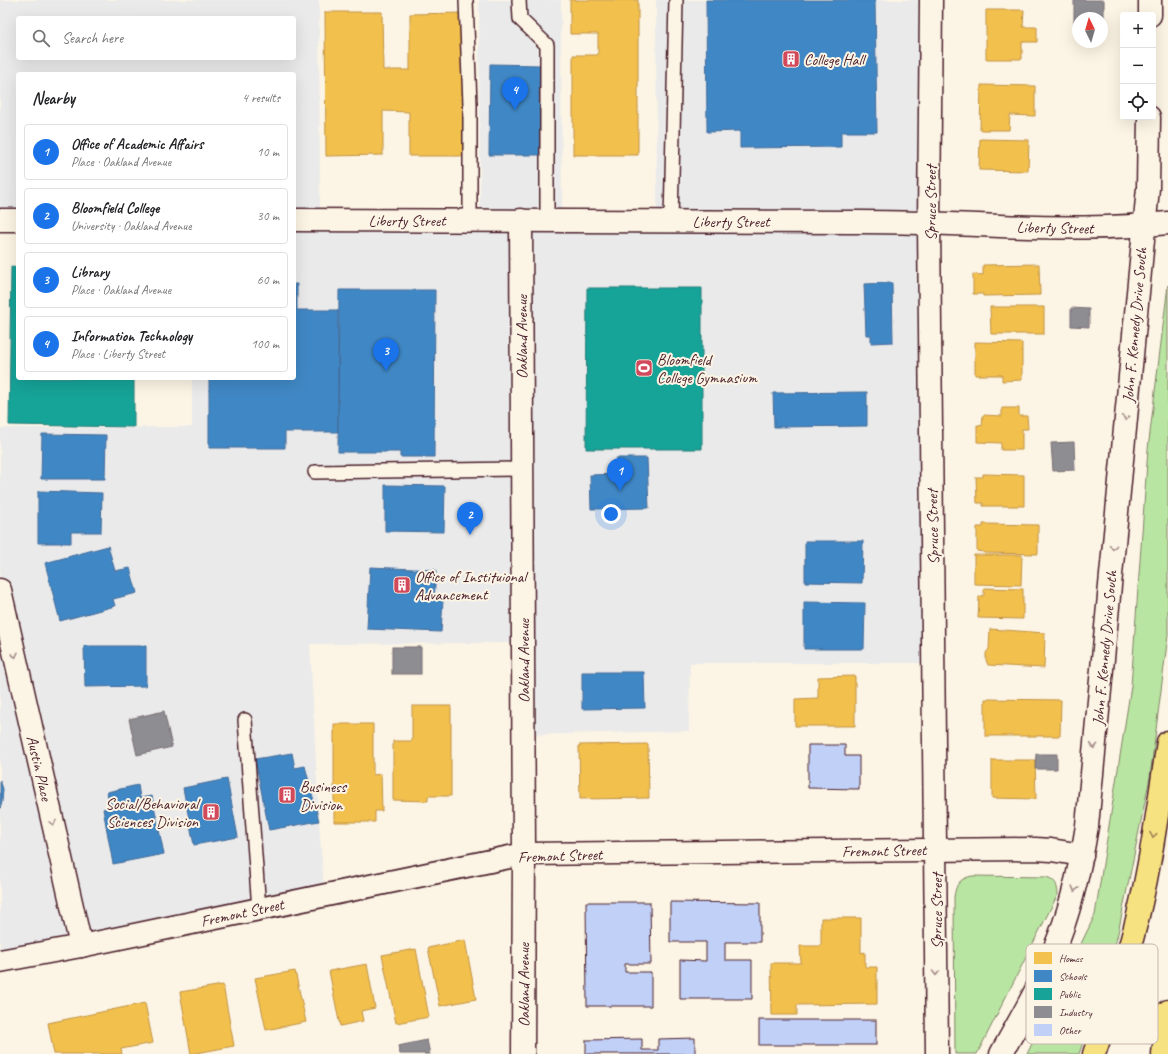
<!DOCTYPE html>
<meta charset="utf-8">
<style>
:root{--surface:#fff;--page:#f6f6f6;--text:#202124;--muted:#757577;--line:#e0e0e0;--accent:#1a73e8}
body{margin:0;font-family:Caveat,sans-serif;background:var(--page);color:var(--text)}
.controls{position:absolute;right:12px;top:12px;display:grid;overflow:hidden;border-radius:4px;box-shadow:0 4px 16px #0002}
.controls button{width:36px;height:36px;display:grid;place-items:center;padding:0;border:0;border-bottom:1px solid var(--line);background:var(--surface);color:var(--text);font:20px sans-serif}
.compass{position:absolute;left:1072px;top:12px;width:36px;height:36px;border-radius:50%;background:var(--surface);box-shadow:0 4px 16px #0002;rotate:355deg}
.you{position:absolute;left:611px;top:514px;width:14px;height:14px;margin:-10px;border:3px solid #fff;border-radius:50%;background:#1a73e8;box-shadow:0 0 0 6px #1a73e833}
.badge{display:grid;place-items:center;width:26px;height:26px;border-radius:50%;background:var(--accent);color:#fff;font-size:13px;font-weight:700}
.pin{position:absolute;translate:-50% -33px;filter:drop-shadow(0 1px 2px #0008)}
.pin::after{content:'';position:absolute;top:21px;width:14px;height:12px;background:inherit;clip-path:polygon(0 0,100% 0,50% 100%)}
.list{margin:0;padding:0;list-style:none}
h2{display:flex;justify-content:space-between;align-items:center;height:52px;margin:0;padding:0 16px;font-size:17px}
h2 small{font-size:13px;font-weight:400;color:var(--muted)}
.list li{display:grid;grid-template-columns:26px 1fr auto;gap:12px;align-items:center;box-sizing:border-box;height:56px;margin:0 8px 8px;padding:0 8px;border:1px solid var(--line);border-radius:4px}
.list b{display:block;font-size:15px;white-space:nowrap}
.list p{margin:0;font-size:13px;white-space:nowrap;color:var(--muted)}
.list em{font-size:13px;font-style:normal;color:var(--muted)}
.icon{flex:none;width:22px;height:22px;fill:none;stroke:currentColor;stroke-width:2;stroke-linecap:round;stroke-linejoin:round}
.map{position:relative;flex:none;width:1168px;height:1054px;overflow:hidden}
.search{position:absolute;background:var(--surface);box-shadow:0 4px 16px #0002;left:16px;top:16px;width:280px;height:44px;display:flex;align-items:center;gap:10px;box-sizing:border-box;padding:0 14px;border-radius:4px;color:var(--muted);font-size:15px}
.panel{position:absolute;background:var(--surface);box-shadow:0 4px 16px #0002;left:16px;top:72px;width:280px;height:308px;border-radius:4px}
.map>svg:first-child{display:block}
.built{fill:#eaeaea;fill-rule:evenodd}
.green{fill:#b9e5a2;stroke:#828266}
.homes{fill:#f2c14e;stroke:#c09044}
.schools{fill:#3f88c5;stroke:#426897}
.public{fill:#17a398;stroke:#267b77}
.industry{fill:#8d8d92;stroke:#796c73}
.building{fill:#c1d0f7;stroke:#4a1f2b}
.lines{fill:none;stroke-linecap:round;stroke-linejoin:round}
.lane-casing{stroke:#4a1f2b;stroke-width:16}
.street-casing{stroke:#4a1f2b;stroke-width:25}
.secondary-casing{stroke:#4a1f2b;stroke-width:25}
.highway-casing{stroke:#4a1f2b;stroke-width:25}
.lane{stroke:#fcf5e5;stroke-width:13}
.street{stroke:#fcf5e5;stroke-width:22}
.secondary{stroke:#fcf5e5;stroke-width:22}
.highway{stroke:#f7e281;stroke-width:22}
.oneway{stroke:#a38a88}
.oneway2{stroke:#a08056}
.labels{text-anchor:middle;stroke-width:4;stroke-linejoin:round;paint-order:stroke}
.poi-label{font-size:16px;fill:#4a1f2b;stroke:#fcf5e5;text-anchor:start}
.street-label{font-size:16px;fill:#4a1f2b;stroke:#fcf5e5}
.key{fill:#fcf5e5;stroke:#c7b5ad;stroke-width:1}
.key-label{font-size:11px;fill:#4a1f2b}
</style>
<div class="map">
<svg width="1168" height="1054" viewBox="0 0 1168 1054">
<rect width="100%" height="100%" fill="#fcf5e5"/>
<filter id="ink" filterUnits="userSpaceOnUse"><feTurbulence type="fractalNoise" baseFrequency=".025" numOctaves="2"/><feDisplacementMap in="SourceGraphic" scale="8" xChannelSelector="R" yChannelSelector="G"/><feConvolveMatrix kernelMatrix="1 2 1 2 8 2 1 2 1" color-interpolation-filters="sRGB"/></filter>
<g filter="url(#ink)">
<!-- built -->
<g class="built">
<path d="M 0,0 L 319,0 L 320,213 L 294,213 L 294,74 L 18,74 L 18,212 L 0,212 ZM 18,18 L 294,18 L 294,58 L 18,58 Z"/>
<path d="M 479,0 L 561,0 L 562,220 L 657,221 L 656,0 L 941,0 L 941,663 L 690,663 L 689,731 L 524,735 L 523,643 L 310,644 L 319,821 L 324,889 L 0,954 L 0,428 L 192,427 L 192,378 L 294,378 L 294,221 L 480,220 Z"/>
</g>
<!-- green -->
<g class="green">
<path d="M 1168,285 L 1168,635 L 1150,777 L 1117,938 L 1079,1054 L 1027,1054 L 1095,915 L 1131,686 L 1148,449 Z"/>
<path d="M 972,876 L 1047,877 C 1056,881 1057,884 1058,894 L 977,1054 L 955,1054 L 954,897 C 956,884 959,879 972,876 Z"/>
</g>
<!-- homes -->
<g class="homes">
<path d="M 570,0 L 638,0 L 638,155 L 573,155 L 573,55 L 598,55 L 598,34 L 570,34 Z"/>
<path d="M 986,10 L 1024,10 L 1023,27 L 1037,27 L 1037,42 L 1022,42 L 1022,59 L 986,59 Z"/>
<path d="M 325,12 L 382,12 L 383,70 L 410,70 L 410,14 L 464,13 L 465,156 L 409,156 L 409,112 L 383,111 L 383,155 L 326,156 Z"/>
<path d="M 981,85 L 1035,86 L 1035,116 L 1010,115 L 1009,130 L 980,130 Z"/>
<path d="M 980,139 L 1029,140 L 1028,171 L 979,170 Z"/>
<path d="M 1039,264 L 1040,295 L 983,296 L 983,294 L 973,294 L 973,274 L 983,275 L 983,265 Z"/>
<path d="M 990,307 L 1044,307 L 1044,334 L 991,334 Z"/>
<path d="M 975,342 L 1022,343 L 1022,380 L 1002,381 L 1002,375 L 975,375 Z"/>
<path d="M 1002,408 L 1019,408 L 1019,416 L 1027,416 L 1028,429 L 1022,429 L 1022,450 L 1001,450 L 1001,443 L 977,442 L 977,425 L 982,426 L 983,415 L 1002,416 Z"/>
<path d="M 983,474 L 1024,475 L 1024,506 L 983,506 L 983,503 L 977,503 L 976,477 L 983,477 Z"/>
<path d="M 983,524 L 1038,525 L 1038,554 L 984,553 L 983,552 L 977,551 L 977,527 L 983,527 Z"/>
<path d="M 974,555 L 1022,555 L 1021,585 L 974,584 Z"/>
<path d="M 984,588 L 1023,589 L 1023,619 L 978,618 L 979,597 L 984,595 Z"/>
<path d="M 990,629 L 1045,633 L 1044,668 L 988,665 L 986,660 L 986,653 L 989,649 Z"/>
<path d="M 855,676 L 855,726 L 795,726 L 795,699 L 818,698 L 818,677 Z"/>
<path d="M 985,699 L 1061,700 L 1060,736 L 985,736 Z"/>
<path d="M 412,706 L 451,706 L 451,796 L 428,796 L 428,801 L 393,800 L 393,741 L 412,741 Z"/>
<path d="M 334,724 L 373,724 L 373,775 L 381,774 L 382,811 L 375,811 L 375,822 L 334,822 Z"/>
<path d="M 648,744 L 649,798 L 580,799 L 579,745 Z"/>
<path d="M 992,760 L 1035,760 L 1036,799 L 992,798 Z"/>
<path d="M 821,918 L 861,918 L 861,953 L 865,952 L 865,967 L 877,967 L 877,1004 L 797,1005 L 797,1015 L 772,1015 L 771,963 L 801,963 L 800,946 L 821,946 Z"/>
<path d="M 465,940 L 476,999 L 440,1006 L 428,948 Z"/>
<path d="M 416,949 L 429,1017 L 396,1023 L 382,955 Z"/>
<path d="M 367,964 L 375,1008 L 361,1011 L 363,1021 L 340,1026 L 329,971 Z"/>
<path d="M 295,971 L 306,1022 L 266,1030 L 255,978 Z"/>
<path d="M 223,985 L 234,1046 L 191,1054 L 180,992 Z"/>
<path d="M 145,1003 L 153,1043 L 121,1049 L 122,1054 L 54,1054 L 48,1023 Z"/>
</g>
<!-- schools -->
<g class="schools">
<path d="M 706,0 L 875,0 L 877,132 L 841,132 L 841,147 L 740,148 L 740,131 L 707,132 Z"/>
<path d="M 490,64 L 541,65 L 540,155 L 489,155 Z"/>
<path d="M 892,283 L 893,342 L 871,343 L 871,335 L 866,335 L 864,284 Z"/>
<path d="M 294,284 L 297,284 L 297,310 L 338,310 L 338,432 L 285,432 L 285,448 L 209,448 L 209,378 L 294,378 Z"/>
<path d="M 339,290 L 435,290 L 434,457 L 400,457 L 400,452 L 338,452 Z"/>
<path d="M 867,392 L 867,426 L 774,427 L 773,393 Z"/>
<path d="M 42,434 L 106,435 L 105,479 L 41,479 Z"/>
<path d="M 616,458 L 647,458 L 649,508 L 591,509 L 590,475 L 617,474 Z"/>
<path d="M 385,485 L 445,486 L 444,532 L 385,531 Z"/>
<path d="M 38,491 L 102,493 L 101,532 L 71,532 L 71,543 L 38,543 Z"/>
<path d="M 805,541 L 863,541 L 862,583 L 805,582 Z"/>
<path d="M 108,546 L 115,571 L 130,568 L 137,593 L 113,599 L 115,606 L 60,621 L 45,563 Z"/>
<path d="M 370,567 L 436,570 L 434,600 L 443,600 L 441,632 L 367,629 Z"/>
<path d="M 804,602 L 865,603 L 864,649 L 804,649 Z"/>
<path d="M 84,646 L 146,646 L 146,686 L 85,687 Z"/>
<path d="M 582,672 L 644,672 L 645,708 L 582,709 Z"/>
<path d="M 292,753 L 295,768 L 305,766 L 319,821 L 269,830 L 255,759 Z"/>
<path d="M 227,779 L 238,837 L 194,845 L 183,788 Z"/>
<path d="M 0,780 L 3,789 L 2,802 L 0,809 Z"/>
<path d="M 138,785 L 140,798 L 152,796 L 164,854 L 113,864 L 103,809 L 110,807 L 107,792 Z"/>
</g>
<!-- public -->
<g class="public">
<path d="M 11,267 L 18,267 L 18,378 L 134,378 L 134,427 L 9,425 Z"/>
<path d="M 587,288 L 702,288 L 702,449 L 586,449 Z"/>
</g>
<!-- industry -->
<g class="industry">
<path d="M 1074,0 L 1104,0 L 1104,25 L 1102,25 L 1102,18 L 1078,18 L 1078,25 L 1074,25 Z"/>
<path d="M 1071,308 L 1089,309 L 1089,327 L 1071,326 Z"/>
<path d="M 1074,442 L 1075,470 L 1053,471 L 1051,443 Z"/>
<rect x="392" y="647" width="29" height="27"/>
<path d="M 164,711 L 172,747 L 137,755 L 129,719 Z"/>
<path d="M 1036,754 L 1057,754 L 1057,769 L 1035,769 Z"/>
<path d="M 427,1040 L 430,1054 L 400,1054 L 398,1046 Z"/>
</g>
<!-- building -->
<g class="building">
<path d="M 808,745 L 845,745 L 845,756 L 859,756 L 859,789 L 808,788 Z"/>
<path d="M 586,902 L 650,902 L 651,964 L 625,964 L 625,972 L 651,972 L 651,1006 L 587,1006 Z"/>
<path d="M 670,902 L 760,903 L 760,942 L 725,942 L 725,960 L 752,960 L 752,999 L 680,999 L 680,960 L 706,961 L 706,942 L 670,942 Z"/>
<rect x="759" y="1020" width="117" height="25"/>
<path d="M 695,1038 L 695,1054 L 586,1054 L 586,1040 L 642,1039 L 642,1050 L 658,1050 L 658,1039 Z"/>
</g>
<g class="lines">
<defs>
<g id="lane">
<path d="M 466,0 L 470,105 L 470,220"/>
<path d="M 519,0 L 520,19 L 547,45 L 547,220"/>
<path d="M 671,221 L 676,0"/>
<path d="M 315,472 L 522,469"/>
<path d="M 245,720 L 259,909"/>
</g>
<g id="street">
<path d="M 931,0 L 929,223 L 937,1054"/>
<path d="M 521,220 L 524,854 L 523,1054"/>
<path d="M 0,590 L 81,946"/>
<path d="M 0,961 L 81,946 L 524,854 L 1035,849 L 1051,850 L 1082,855"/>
</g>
<g id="secondary">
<path d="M 1150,15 L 1150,0"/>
<path d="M 0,220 L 18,220"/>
<path d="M 294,220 L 860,222 C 907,222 954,224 1000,226 C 1056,228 1112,229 1168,223"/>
<path d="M 1001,1054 C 1020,1020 1040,986 1054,950 C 1071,910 1080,869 1087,826 L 1148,188 L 1149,117"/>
</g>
<g id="highway">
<path d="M 1094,1054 C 1107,1016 1121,978 1132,939 C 1150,874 1158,807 1168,742"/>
<path d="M 1163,1054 L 1168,1011"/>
</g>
</defs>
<!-- lane casing -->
<use href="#lane" class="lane-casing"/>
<!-- street casing -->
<use href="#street" class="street-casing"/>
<!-- secondary casing -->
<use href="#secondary" class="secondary-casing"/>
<!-- highway casing -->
<use href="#highway" class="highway-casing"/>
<!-- lane -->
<use href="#lane" class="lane"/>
<!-- street -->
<use href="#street" class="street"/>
<!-- secondary -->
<use href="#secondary" class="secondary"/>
<!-- highway -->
<use href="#highway" class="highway"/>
</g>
<!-- one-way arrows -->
<defs><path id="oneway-chevron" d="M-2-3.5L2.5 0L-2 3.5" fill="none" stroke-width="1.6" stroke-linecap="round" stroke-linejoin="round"/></defs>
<g class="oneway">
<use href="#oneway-chevron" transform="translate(1126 418) rotate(95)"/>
<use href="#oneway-chevron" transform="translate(1113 547) rotate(95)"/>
<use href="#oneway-chevron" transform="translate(15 655) rotate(77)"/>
<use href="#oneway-chevron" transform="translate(1094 746) rotate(95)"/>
<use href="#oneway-chevron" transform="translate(53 823) rotate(77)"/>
<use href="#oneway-chevron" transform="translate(1075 889) rotate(105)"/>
<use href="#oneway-chevron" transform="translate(936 973) rotate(90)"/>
</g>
<use class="oneway2" href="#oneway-chevron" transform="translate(1153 835) rotate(99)"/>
</g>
<!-- icons -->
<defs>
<symbol id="building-square" viewBox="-11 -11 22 22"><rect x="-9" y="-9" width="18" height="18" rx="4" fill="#d1495b" stroke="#fcf5e5"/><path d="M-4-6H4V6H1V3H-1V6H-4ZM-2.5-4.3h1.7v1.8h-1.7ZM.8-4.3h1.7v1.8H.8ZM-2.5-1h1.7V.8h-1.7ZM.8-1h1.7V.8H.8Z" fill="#fff"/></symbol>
<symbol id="stadium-square" viewBox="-11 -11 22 22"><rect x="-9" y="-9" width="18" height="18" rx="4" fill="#d1495b" stroke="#fcf5e5"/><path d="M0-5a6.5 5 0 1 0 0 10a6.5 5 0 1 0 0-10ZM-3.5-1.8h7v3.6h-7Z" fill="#fff"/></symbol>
</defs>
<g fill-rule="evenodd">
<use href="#building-square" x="781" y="49" width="20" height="20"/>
<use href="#stadium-square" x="634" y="358" width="20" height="20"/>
<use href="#building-square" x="392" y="575" width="20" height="20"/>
<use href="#building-square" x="277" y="785" width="20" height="20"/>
<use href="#building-square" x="201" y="802" width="20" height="20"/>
</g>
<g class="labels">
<!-- poi labels -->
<g class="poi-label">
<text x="804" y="65">College Hall</text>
<text x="657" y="365">Bloomfield<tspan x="657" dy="18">College Gymnasium</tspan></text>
<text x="415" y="582">Office of Instituional<tspan x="415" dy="18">Advancement</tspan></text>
<text x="300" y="792">Business<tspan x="300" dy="18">Division</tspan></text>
<text x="198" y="809" text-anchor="end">Social/Behavioral<tspan x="198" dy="18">Sciences Division</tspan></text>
</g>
<!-- street labels -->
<g class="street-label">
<text transform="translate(930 203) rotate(-90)" y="6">Spruce Street</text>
<text x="407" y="226">Liberty Street</text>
<text x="731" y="227">Liberty Street</text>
<text transform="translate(1055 227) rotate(1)" y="6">Liberty Street</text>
<text transform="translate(1134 325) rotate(-85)" y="6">John F. Kennedy Drive South</text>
<text transform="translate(521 337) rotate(-90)" y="6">Oakland Avenue</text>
<text transform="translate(932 527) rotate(-91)" y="6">Spruce Street</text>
<text transform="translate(1104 648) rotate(-85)" y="6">John F. Kennedy Drive South</text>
<text transform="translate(523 661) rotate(-90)" y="6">Oakland Avenue</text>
<text transform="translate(40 768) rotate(77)" y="6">Austin Place</text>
<text transform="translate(884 850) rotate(-1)" y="6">Fremont Street</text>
<text transform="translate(560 855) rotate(-2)" y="6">Fremont Street</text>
<text transform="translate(936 911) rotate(-90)" y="6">Spruce Street</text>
<text transform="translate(242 912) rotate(-12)" y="6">Fremont Street</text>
<text transform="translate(523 985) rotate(-90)" y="6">Oakland Avenue</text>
</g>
</g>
<!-- legend -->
<rect x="1026" y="944" width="132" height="100" rx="6" class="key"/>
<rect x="1034" y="952" width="18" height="12" fill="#f2c14e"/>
<rect x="1034" y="970" width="18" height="12" fill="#3f88c5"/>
<rect x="1034" y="988" width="18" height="12" fill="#17a398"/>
<rect x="1034" y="1006" width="18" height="12" fill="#8d8d92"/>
<rect x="1034" y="1024" width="18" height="12" fill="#c1d0f7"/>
<g class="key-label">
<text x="1059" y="962">Homes</text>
<text x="1059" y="980">Schools</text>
<text x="1059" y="998">Public</text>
<text x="1059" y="1016">Industry</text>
<text x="1059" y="1034">Other</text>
</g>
</svg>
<div class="controls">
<button>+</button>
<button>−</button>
<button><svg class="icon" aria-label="locate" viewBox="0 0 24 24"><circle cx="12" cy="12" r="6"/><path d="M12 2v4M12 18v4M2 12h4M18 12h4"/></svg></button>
</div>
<svg class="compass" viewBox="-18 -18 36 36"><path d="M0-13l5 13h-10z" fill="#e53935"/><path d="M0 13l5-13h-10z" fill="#757577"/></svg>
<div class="you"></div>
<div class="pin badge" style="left:620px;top:491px">1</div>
<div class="pin badge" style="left:470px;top:535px">2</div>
<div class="pin badge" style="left:386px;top:371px">3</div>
<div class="pin badge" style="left:515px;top:110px">4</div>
<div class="search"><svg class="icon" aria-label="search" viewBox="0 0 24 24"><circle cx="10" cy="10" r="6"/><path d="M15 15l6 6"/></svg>Search here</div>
<section class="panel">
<h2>Nearby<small>4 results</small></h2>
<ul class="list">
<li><span class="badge">1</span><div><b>Office of Academic Affairs</b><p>Place · Oakland Avenue</p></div><em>10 m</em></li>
<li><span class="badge">2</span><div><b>Bloomfield College</b><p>University · Oakland Avenue</p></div><em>30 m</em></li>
<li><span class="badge">3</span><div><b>Library</b><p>Place · Oakland Avenue</p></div><em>60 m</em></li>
<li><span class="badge">4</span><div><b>Information Technology</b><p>Place · Liberty Street</p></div><em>100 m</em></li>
</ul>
</section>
</div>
